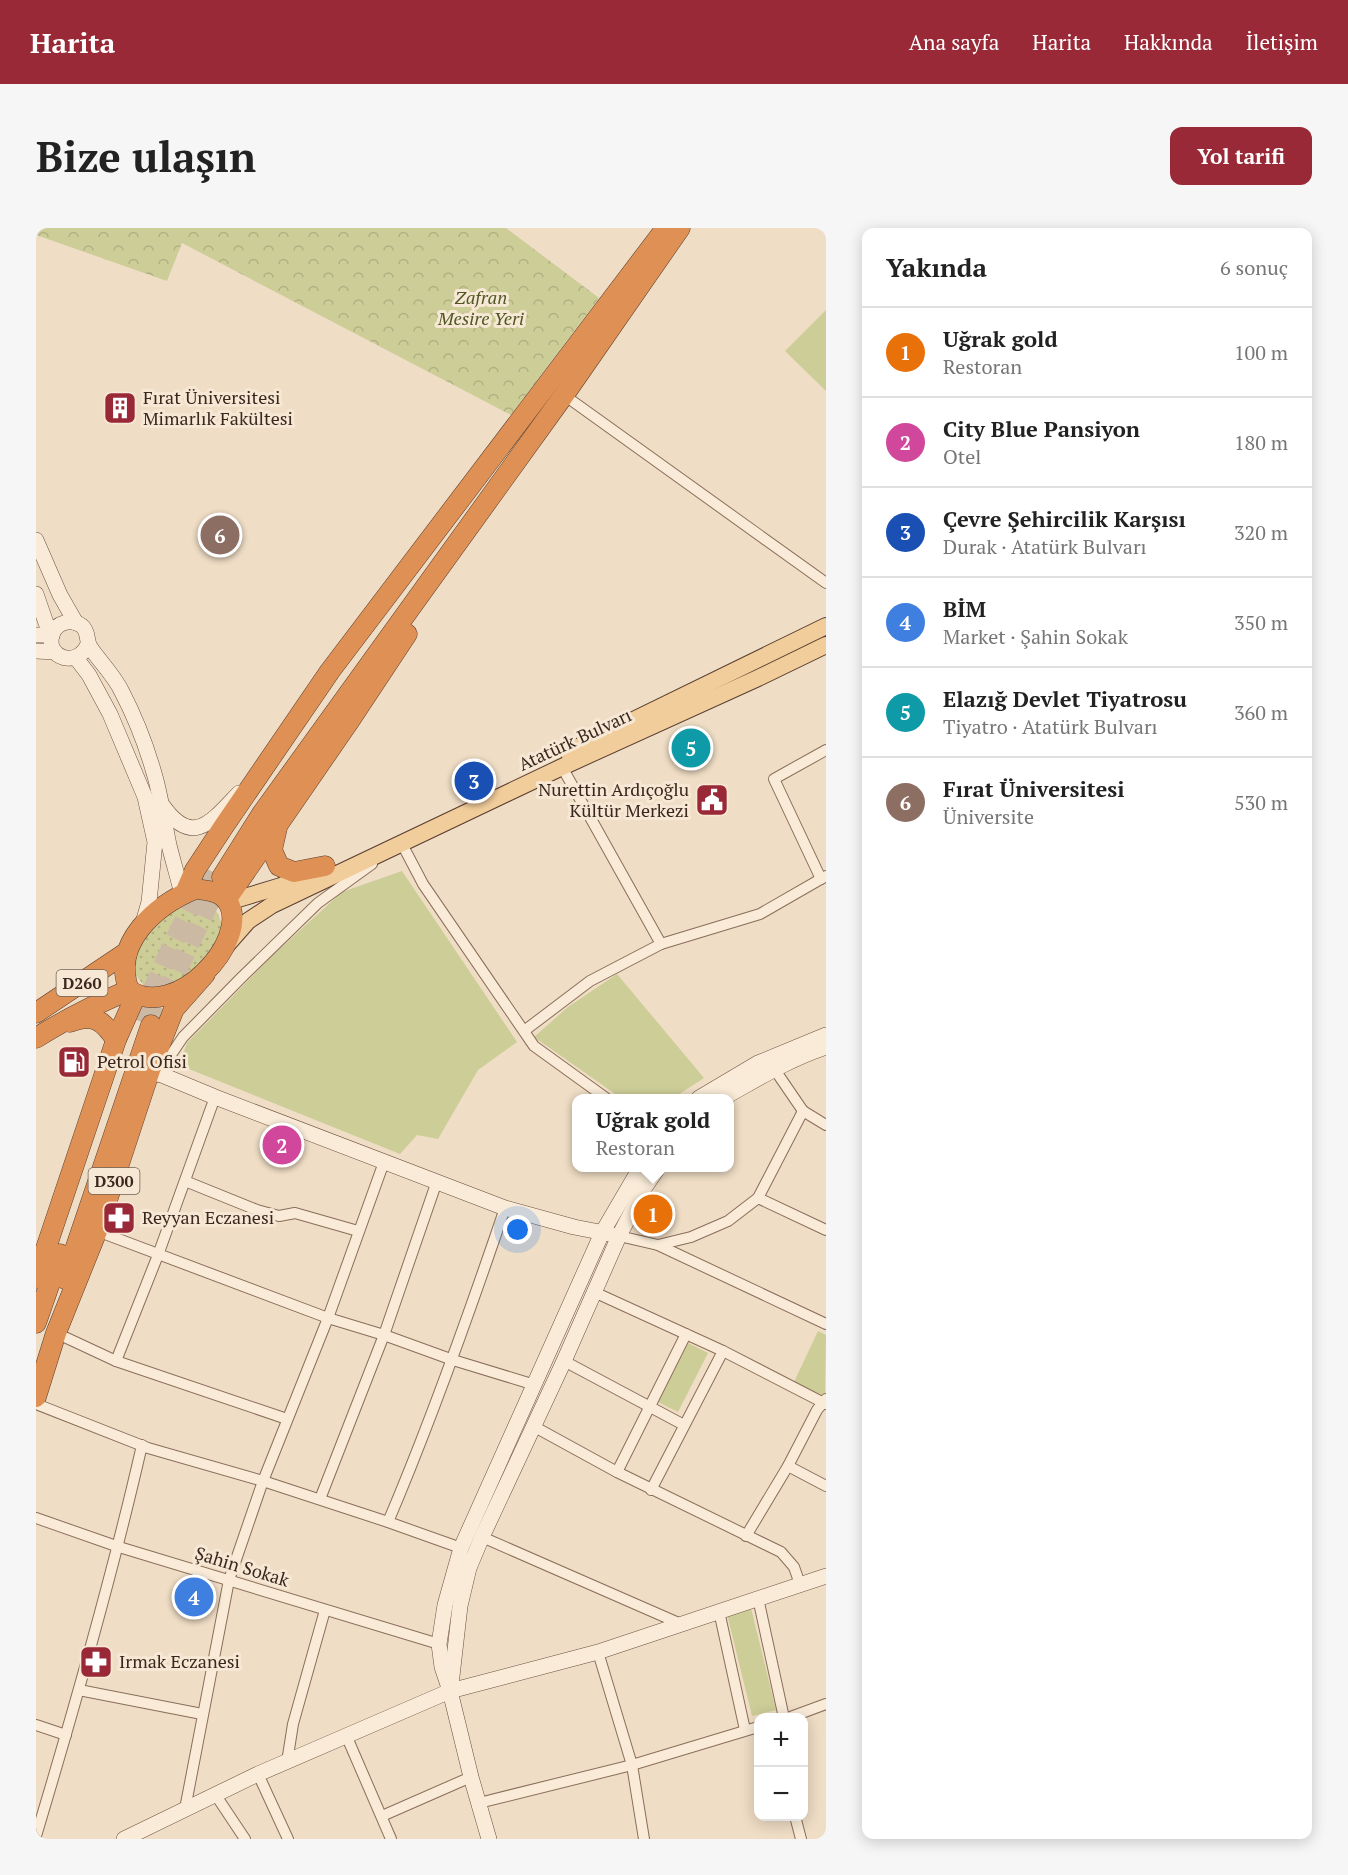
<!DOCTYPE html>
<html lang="tr">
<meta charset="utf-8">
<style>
:root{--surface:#fff;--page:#f6f6f6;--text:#222;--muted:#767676;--line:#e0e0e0;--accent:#9a2938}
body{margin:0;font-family:"PT Serif",serif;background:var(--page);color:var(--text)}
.controls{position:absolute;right:18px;bottom:18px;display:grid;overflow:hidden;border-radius:12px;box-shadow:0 3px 15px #0003}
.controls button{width:54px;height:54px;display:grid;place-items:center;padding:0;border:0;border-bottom:2px solid var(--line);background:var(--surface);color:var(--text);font:30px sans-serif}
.you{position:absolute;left:482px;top:1002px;width:21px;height:21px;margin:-15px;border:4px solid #fff;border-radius:50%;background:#1a73e8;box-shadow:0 0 0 9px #1a73e833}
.badge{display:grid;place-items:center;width:39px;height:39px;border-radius:50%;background:var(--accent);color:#fff;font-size:20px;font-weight:700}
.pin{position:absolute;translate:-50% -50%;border:3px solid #fff;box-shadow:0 2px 6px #0006}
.popup{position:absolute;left:536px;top:866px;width:162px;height:78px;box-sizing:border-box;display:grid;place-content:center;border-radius:12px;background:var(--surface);filter:drop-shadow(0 2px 4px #0005);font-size:20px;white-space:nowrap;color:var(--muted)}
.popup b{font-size:22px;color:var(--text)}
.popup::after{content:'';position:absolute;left:50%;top:100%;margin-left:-12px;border:12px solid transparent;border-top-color:var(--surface)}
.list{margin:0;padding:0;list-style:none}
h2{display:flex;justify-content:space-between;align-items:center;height:78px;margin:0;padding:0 24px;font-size:26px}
h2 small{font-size:20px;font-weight:400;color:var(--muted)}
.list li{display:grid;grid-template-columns:39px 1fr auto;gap:18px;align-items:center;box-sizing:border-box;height:90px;padding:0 24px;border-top:2px solid var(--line)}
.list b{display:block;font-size:22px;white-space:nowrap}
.list p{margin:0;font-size:20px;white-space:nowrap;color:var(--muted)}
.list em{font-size:20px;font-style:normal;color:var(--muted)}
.map{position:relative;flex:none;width:790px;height:1611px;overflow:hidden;border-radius:12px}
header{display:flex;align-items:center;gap:36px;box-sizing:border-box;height:84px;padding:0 30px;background:var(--accent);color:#fff}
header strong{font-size:28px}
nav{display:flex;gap:33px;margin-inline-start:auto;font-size:21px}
.intro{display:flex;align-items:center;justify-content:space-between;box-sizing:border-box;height:144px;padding:0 36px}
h1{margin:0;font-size:42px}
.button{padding:15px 27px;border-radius:12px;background:var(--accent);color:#fff;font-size:21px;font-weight:700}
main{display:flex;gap:36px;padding:0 36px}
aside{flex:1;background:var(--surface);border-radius:12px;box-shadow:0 3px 15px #0003}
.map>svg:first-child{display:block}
.grass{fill:url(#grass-dots)}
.forest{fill:url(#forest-crowns)}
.green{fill:#cdcd98}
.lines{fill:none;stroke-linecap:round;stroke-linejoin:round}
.highway-tunnel{stroke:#cbb9a4;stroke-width:20;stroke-dasharray:20 10;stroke-linecap:butt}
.street-casing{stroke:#8a6e5a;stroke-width:12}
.secondary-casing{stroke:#6c4f3e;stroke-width:16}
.primary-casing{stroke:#583d2f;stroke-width:18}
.highway-casing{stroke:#583d2f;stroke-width:21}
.street{stroke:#f9ebd8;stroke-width:10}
.secondary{stroke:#f9ebd8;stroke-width:15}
.primary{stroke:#f2cd9c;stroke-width:16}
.highway{stroke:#df9155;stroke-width:20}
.labels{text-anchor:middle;stroke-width:6;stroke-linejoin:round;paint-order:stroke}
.shield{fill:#f6e8d4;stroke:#726255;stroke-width:1.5}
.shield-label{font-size:16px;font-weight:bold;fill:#3a281f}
.park-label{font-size:18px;font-style:italic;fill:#505725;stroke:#f6e8d4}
.poi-label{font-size:18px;fill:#3a281f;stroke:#f6e8d4;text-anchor:start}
.street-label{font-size:18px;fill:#3a281f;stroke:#f6e8d4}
</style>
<header>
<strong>Harita</strong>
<nav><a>Ana sayfa</a><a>Harita</a><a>Hakkında</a><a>İletişim</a></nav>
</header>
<div class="intro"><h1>Bize ulaşın</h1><a class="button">Yol tarifi</a></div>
<main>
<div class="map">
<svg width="790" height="1611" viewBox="0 0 790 1611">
<defs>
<pattern id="grass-dots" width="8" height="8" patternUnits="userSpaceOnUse" patternTransform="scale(1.5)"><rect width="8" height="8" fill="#cdcd98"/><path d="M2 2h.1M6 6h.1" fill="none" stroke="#b1b083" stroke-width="1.8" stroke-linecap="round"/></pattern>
<pattern id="forest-crowns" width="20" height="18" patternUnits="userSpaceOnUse" patternTransform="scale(1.5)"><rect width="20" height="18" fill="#cdcd98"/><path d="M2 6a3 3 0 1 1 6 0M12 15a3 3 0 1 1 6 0" fill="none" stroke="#b1b083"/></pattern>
</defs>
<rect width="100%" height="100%" fill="#efddc5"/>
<!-- grass -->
<path class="grass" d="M 154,672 L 167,673 L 177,679 L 182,686 L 186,697 L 183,712 L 156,745 L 121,763 L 109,759 L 95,741 L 112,698 Z"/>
<!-- forest -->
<path class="forest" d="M 0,0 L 470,0 L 563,70 L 475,187 L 146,15 L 131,53 L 0,7 Z"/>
<!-- green -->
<g class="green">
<path d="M 790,82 L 790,163 L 749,123 Z"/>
<path d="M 366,643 L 481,814 L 442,842 L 402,911 L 381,907 L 364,926 L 143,837 L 151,815 L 238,726 L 306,664 Z"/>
<path d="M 581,746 L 668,850 L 637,870 L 585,870 L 498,809 L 532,779 Z"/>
<path d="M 782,1103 L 790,1107 L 789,1168 L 758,1154 Z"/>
<path d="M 652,1115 L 672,1125 L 642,1184 L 622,1174 Z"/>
<path d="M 715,1380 L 740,1482 L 716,1488 L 691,1386 Z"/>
</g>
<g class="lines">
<!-- highway-tunnel -->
<g class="highway-tunnel">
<path d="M 103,793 L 135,720 L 173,642"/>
<path d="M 115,797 L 185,650"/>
</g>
<defs>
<g id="street">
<path d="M 528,167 L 790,355"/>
<path d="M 526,539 L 625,716"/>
<path d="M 362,619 L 366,616 L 387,656 L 498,818 L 570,870"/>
<path d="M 785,651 L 738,551 L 790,522"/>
<path d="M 488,803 L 554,753 L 625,716 L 724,686 L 790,648"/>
<path d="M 739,842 L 767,883"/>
<path d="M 120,849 L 147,809 L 205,750 L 282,675 L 336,636"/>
<path d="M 149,953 L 221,982 L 243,988 L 259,985 L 322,1003"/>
<path d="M 722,970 L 790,1002"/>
<path d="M 61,1003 L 292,1090 L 348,1107 L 417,1132 L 499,1157"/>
<path d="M 583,1008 L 622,1017 L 790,1096"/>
<path d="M 622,1017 L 655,1009 L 692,993 L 722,970 L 767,883 L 790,897"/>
<path d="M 558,1064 L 687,1123 L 790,1176"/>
<path d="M 20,1105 L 80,1133 L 251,1191"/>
<path d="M 80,1133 L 122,1027 L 179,869"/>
<path d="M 528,1133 L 648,1197"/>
<path d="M 0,1176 L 112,1220 L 227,1253 L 352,1294 L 425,1320"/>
<path d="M 497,1198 L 581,1244 L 745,1324 L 758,1339 L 764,1356"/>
<path d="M 752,1238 L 790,1258"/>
<path d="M 581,1244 L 650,1106"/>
<path d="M 615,1262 L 687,1123"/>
<path d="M 284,1271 L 348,1107 L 401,953"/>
<path d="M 0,1290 L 83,1319 L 403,1416"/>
<path d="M 352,1294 C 396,1191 433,1086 469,980"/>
<path d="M 710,1308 L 752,1238 L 781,1182 L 790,1171"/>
<path d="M 446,1309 L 645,1396"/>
<path d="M 722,1370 L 748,1490"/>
<path d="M 683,1383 L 709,1502"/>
<path d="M 562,1424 L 596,1537 L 608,1611"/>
<path d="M 43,1462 L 166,1486"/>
<path d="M 752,1490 L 790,1476"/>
<path d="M 0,1497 L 30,1507"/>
<path d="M 310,1507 L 355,1611"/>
<path d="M 251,1534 L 257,1496 L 289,1382"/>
<path d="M 222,1546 L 252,1611"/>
<path d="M 179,1566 L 209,1611"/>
<path d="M 443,1575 L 596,1537 L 722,1499"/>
<path d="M 149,1581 L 193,1352 L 227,1253 L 292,1090 L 348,934"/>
<path d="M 346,1588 L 435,1549"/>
<path d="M 759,1588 L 765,1611"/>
<path d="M 0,1608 C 39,1478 76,1349 106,1217"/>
</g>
<g id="secondary">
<path d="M 0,312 L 24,367 L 40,395"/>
<path d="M 0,366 L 10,395 L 17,404"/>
<path d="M 0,407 L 16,407"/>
<path d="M 52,416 C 42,441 9,430 16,407 C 20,394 36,390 46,398 C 53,404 50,412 54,419 C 64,434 78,447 86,464 C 99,489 110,517 118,545 C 125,568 128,593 133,617 C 137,633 142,650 146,666"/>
<path d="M 0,423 L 19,424"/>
<path d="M 40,430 L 53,447 L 74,486 L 109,569 L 119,614 L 113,674 L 107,695"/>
<path d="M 127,578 C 157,620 176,593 203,565"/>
<path d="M 114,842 L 179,869 L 469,980 L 538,999 L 574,1006"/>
<path d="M 663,870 L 722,835 L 790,807"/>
<path d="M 687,870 C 720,852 753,831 790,819"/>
<path d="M 415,1457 L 424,1378 L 433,1340 L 446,1309 L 528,1133 L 583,1008 L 607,962 L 622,940"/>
<path d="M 88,1611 L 222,1546 L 414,1463 L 562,1424 L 790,1348"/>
<path d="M 453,1611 L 435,1549 L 414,1463 L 406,1439 L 403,1416 L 409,1377 L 425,1320 L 566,1005 L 604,940"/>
</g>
<g id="primary">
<path d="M 532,524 L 790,398"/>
<path d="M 192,674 L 245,658 L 275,644"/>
<path d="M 190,718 L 212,693 L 236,677 L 526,539 L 722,450 L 790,417"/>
</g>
<g id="highway">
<path d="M 241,600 L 236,622 L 243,638 L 258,644 L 289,638"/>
<path d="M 186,649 L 225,587 L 528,167 L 644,0"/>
<path d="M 159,661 C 170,662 185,663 192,674 C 215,713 139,794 93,762 C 75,715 120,677 159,661 Z"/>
<path d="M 149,665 L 159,642 L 188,598 L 294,443 L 630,0"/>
<path d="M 190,672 L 314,492 L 371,406"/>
<path d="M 0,785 L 91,724"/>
<path d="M 34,794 C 57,785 67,792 80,812"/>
<path d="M 0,810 C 30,791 60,776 93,762"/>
<path d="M 0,1050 L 80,812 L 100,767"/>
<path d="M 29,1051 L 115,797"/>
<path d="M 0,1095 L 24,1026"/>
<path d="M 0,1169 L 20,1105 L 61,1003 L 114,842 L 138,781 L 169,746"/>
</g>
</defs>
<!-- street casing -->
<use href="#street" class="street-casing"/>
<!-- secondary casing -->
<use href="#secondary" class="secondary-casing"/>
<!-- primary casing -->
<use href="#primary" class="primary-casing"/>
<!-- highway casing -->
<use href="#highway" class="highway-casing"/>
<!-- street -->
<use href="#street" class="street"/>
<!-- secondary -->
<use href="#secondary" class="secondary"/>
<!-- primary -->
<use href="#primary" class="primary"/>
<!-- highway -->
<use href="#highway" class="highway"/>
</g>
<!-- icons -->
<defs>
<symbol id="building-square" viewBox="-11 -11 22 22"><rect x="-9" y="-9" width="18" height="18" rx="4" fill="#9a2938" stroke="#f6e8d4"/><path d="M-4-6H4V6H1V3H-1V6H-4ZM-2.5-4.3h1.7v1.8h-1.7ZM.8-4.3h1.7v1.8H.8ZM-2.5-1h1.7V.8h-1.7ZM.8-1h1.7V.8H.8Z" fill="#fff"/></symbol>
<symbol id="civic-square" viewBox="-11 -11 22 22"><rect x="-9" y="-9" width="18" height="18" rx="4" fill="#9a2938" stroke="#f6e8d4"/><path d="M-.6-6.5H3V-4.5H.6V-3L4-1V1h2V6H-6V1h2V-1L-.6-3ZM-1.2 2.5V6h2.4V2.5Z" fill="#fff"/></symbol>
<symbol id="fuel-square" viewBox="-11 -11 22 22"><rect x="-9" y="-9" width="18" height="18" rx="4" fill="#9a2938" stroke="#f6e8d4"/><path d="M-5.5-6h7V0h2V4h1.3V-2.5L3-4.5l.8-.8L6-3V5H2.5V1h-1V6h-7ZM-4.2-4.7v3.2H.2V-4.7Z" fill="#fff"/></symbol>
<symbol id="pharmacy-square" viewBox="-11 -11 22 22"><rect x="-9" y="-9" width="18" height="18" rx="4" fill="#9a2938" stroke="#f6e8d4"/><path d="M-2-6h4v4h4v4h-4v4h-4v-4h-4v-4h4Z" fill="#fff"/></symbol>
</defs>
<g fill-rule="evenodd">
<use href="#building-square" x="65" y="161" width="38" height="38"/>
<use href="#civic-square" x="657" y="553" width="38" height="38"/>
<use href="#fuel-square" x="19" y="815" width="38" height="38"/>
<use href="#pharmacy-square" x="64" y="971" width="38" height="38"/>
<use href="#pharmacy-square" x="41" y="1415" width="38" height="38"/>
</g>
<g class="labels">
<!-- shield labels -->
<g class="shield">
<rect x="20.5" y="742" width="51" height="26" rx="4.5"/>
<rect x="52.5" y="940" width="51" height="26" rx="4.5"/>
</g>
<g class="shield-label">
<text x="46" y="761">D260</text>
<text x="78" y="959">D300</text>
</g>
<!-- park labels -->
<g class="park-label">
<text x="445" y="76">Zafran<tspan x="445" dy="21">Mesire Yeri</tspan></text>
</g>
<!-- poi labels -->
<g class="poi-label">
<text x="107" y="176">Fırat Üniversitesi<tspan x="107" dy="21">Mimarlık Fakültesi</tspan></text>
<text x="653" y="568" text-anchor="end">Nurettin Ardıçoğlu<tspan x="653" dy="21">Kültür Merkezi</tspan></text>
<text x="61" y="840">Petrol Ofisi</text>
<text x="106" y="996">Reyyan Eczanesi</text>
<text x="83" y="1440">Irmak Eczanesi</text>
</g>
<!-- street labels -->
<g class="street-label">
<text transform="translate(539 512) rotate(-25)" y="6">Atatürk Bulvarı</text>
<text transform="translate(206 1339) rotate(17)" y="6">Şahin Sokak</text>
</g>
</g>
</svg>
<div class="controls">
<button>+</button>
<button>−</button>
</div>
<div class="you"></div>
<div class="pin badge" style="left:617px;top:986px;background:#e8710a">1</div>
<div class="popup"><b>Uğrak gold</b>Restoran</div>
<div class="pin badge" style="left:246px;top:917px;background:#d1479c">2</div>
<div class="pin badge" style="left:438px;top:553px;background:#1a4fb4">3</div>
<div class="pin badge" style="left:158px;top:1369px;background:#3f7fe0">4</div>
<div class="pin badge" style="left:655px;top:520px;background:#0f9aa8">5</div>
<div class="pin badge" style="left:184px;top:307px;background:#8d6e63">6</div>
</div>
<aside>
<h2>Yakında<small>6 sonuç</small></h2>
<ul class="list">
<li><span class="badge" style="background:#e8710a">1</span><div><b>Uğrak gold</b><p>Restoran</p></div><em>100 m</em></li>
<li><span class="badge" style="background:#d1479c">2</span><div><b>City Blue Pansiyon</b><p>Otel</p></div><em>180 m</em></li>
<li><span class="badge" style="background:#1a4fb4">3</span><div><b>Çevre Şehircilik Karşısı</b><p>Durak · Atatürk Bulvarı</p></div><em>320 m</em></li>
<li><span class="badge" style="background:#3f7fe0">4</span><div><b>BİM</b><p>Market · Şahin Sokak</p></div><em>350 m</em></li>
<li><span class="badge" style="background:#0f9aa8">5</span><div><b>Elazığ Devlet Tiyatrosu</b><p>Tiyatro · Atatürk Bulvarı</p></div><em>360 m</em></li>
<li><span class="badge" style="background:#8d6e63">6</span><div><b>Fırat Üniversitesi</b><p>Üniversite</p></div><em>530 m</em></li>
</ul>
</aside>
</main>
